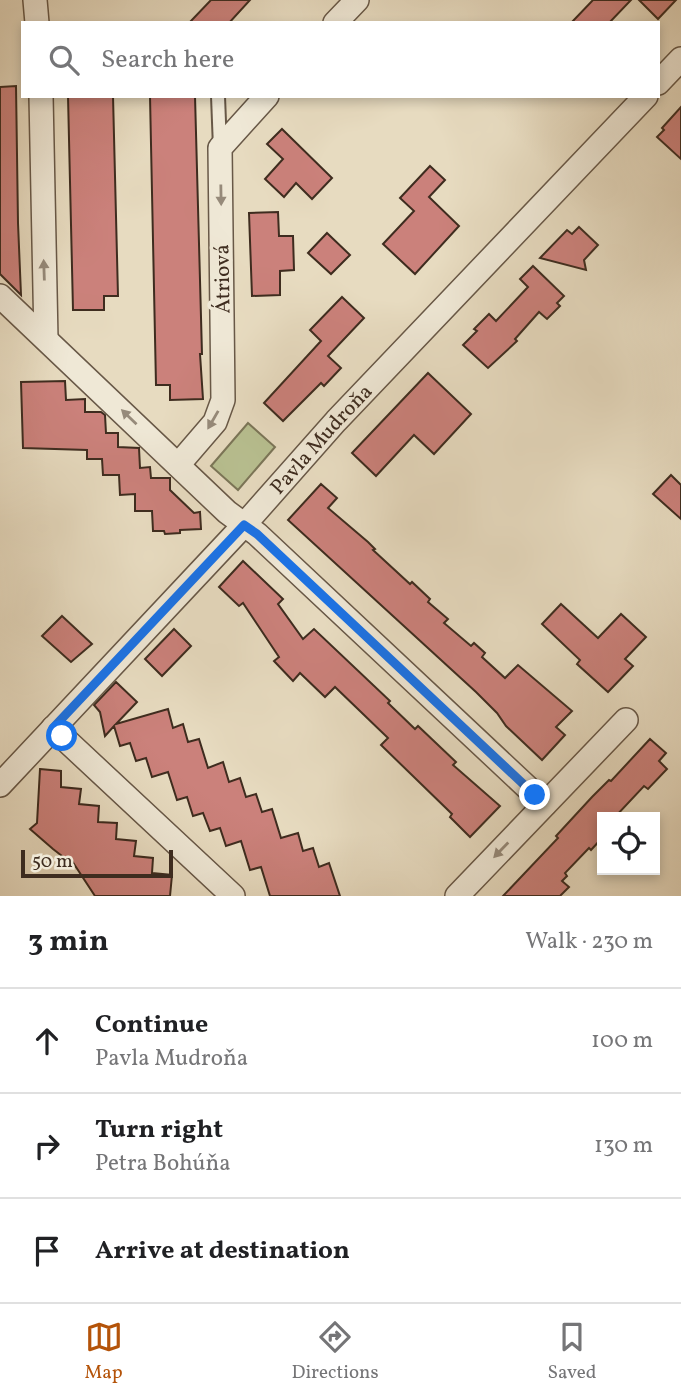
<!DOCTYPE html>
<meta charset="utf-8">
<style>
:root{--surface:#fff;--page:#f2f2f2;--text:#202124;--muted:#757577;--line:#e0e0e0;--accent:#b45309}
body{margin:0;font-family:Vollkorn,serif;background:var(--page);color:var(--text)}
.controls{position:absolute;right:21px;bottom:21px;display:grid;overflow:hidden;border-radius:0px;box-shadow:0 4px 10px #0003}
.controls button{width:63px;height:63px;display:grid;place-items:center;padding:0;border:0;border-bottom:2px solid var(--line);background:var(--surface);color:var(--text);font:35px sans-serif}
.scale{position:absolute;left:21px;bottom:18px;width:152px;box-sizing:border-box;padding-left:7px;border:4px solid #3e2c1f;border-top:0;font-size:19px;line-height:24px;white-space:nowrap;color:#3e2c1f;-webkit-text-stroke:5px #efe8d6;paint-order:stroke}
.stop{position:absolute;width:21px;height:21px;margin:-16px;border:5px solid #1a73e8;border-radius:50%;background:#fff}
.stop.end{background:#1a73e8;border-color:#fff;box-shadow:0 2px 7px #0008}
.list{margin:0;padding:0;list-style:none}
h2{display:flex;justify-content:space-between;align-items:center;height:91px;margin:0;padding:0 28px;font-size:30px}
h2 small{font-size:23px;font-weight:400;color:var(--muted)}
.list li{display:grid;grid-template-columns:46px 1fr auto;gap:21px;align-items:center;box-sizing:border-box;height:105px;padding:0 28px;border-top:2px solid var(--line)}
.list b{display:block;font-size:26px;white-space:nowrap}
.list p{margin:0;font-size:23px;white-space:nowrap;color:var(--muted)}
.list em{font-size:23px;font-style:normal;color:var(--muted)}
.icon{flex:none;width:38px;height:38px;fill:none;stroke:currentColor;stroke-width:2;stroke-linecap:round;stroke-linejoin:round}
.map{position:relative;flex:none;width:681px;height:896px;overflow:hidden}
.search{position:absolute;background:var(--surface);box-shadow:0 4px 10px #0003;left:21px;right:21px;top:21px;height:77px;display:flex;align-items:center;gap:18px;box-sizing:border-box;padding:0 24px;border-radius:0px;color:var(--muted);font-size:26px}
.sheet{height:406px;background:var(--surface)}
nav{display:flex;justify-content:space-around;align-items:center;box-sizing:border-box;height:98px;border-top:2px solid var(--line);background:var(--surface);font-size:19px;color:var(--muted)}
nav a{display:grid;justify-items:center;gap:4px}
nav .on{color:var(--accent)}
.map>svg:first-child{display:block}
.green{fill:#b8c091;stroke:#7b7658;stroke-width:2}
.building{fill:#cb817b;stroke:#3e2c1f;stroke-width:2}
.lines{fill:none;stroke-linecap:round;stroke-linejoin:round}
.service-casing{stroke:#685847;stroke-width:16}
.minor-casing{stroke:#685847;stroke-width:26}
.service{stroke:#efe8d6;stroke-width:12}
.minor{stroke:#efe8d6;stroke-width:23}
.oneway{fill:#968a7a}
.route{stroke:#1a73e8;stroke-width:9}
.labels{text-anchor:middle;stroke-width:7;stroke-linejoin:round;paint-order:stroke}
.street-label{font-size:21px;fill:#3e2c1f;stroke:#efe8d6}
</style>
<div class="map">
<svg width="681" height="896" viewBox="0 0 681 896">
<rect width="100%" height="100%" fill="#e7dbc0"/>
<filter id="stains"><feTurbulence type="fractalNoise" baseFrequency=".00286" numOctaves="4"/><feColorMatrix values="0 0 0 0 .2 0 0 0 0 .09 0 0 0 0 .02 0 0 0 .5 -.17"/></filter>
<radialGradient id="worn" r=".72"><stop offset=".6" stop-color="#630" stop-opacity="0"/><stop offset="1" stop-color="#630" stop-opacity=".3"/></radialGradient>
<!-- green -->
<path class="green" d="M 248,423 L 275,447 L 238,490 L 211,466 Z"/>
<!-- building -->
<g class="building">
<path d="M 211,0 L 250,0 L 229,23 L 189,23 Z"/>
<path d="M 593,0 L 631,0 L 609,23 L 571,23 Z"/>
<path d="M 639,0 L 676,0 L 658,19 Z"/>
<path d="M 16,86 L 18,223 L 21,295 L 0,274 L 0,87 Z"/>
<path d="M 68,96 L 113,96 L 118,296 L 104,296 L 104,310 L 73,310 Z"/>
<path d="M 150,96 L 195,96 L 202,354 L 200,354 L 203,399 L 170,400 L 170,385 L 156,385 Z"/>
<path d="M 681,107 L 681,159 L 657,137 L 664,130 L 662,128 Z"/>
<path d="M 282,129 L 332,178 L 312,199 L 296,183 L 284,197 L 265,179 L 283,159 L 267,144 Z"/>
<path d="M 430,166 L 445,180 L 429,197 L 459,226 L 415,274 L 383,244 L 414,211 L 400,198 Z"/>
<path d="M 278,212 L 279,236 L 293,236 L 294,270 L 280,271 L 280,295 L 252,296 L 249,213 Z"/>
<path d="M 579,227 L 598,245 L 584,260 L 586,270 L 540,258 L 567,230 L 572,234 Z"/>
<path d="M 327,233 L 350,255 L 331,274 L 308,253 Z"/>
<path d="M 533,266 L 564,296 L 557,303 L 560,306 L 547,319 L 539,312 L 515,339 L 517,341 L 488,368 L 463,345 L 477,331 L 474,329 L 489,314 L 496,321 L 528,287 L 520,279 Z"/>
<path d="M 342,297 L 364,318 L 328,356 L 341,368 L 324,386 L 321,383 L 283,421 L 264,403 L 321,341 L 310,330 Z"/>
<path d="M 428,373 L 471,414 L 434,454 L 414,435 L 376,476 L 352,453 Z"/>
<path d="M 65,381 L 66,400 L 85,399 L 85,412 L 101,412 L 105,415 L 106,433 L 118,433 L 118,447 L 139,448 L 140,468 L 150,467 L 151,478 L 170,478 L 170,490 L 194,513 L 200,512 L 201,529 L 180,530 L 180,533 L 165,534 L 164,531 L 153,531 L 152,511 L 135,511 L 135,494 L 120,495 L 119,475 L 103,475 L 102,459 L 87,459 L 87,450 L 23,448 L 21,382 Z"/>
<path d="M 671,475 L 681,485 L 681,519 L 653,494 Z"/>
<path d="M 321,484 L 337,498 L 328,508 L 368,542 L 375,549 L 373,550 L 410,584 L 412,582 L 430,599 L 428,602 L 448,619 L 444,623 L 471,646 L 474,643 L 485,653 L 482,657 L 505,678 L 518,665 L 572,711 L 556,727 L 565,735 L 542,760 L 506,726 L 497,713 L 476,692 L 288,520 Z"/>
<path d="M 243,561 L 283,599 L 278,604 L 303,639 L 314,629 L 390,701 L 388,703 L 415,729 L 418,726 L 456,762 L 453,765 L 500,806 L 470,837 L 450,817 L 452,814 L 381,745 L 388,738 L 335,687 L 325,697 L 300,673 L 293,681 L 274,661 L 279,657 L 243,603 L 239,606 L 219,587 Z"/>
<path d="M 561,604 L 598,638 L 621,614 L 646,637 L 625,659 L 633,666 L 608,692 L 577,664 L 580,660 L 542,624 Z"/>
<path d="M 62,616 L 92,644 L 71,662 L 42,636 Z"/>
<path d="M 174,629 L 191,646 L 162,676 L 145,659 Z"/>
<path d="M 116,682 L 137,702 L 116,724 L 168,709 L 173,728 L 183,724 L 188,742 L 199,739 L 208,768 L 223,762 L 229,782 L 240,778 L 246,797 L 256,794 L 262,812 L 272,809 L 281,838 L 298,833 L 303,851 L 313,848 L 319,867 L 329,863 L 340,896 L 270,896 L 261,867 L 250,870 L 241,841 L 226,846 L 220,828 L 210,831 L 203,813 L 193,816 L 187,797 L 177,800 L 168,772 L 152,777 L 146,758 L 136,761 L 130,743 L 120,746 L 114,726 L 105,736 L 100,712 L 94,705 Z"/>
<path d="M 650,739 L 666,753 L 659,761 L 667,769 L 648,789 L 644,786 L 615,817 L 602,817 L 602,838 L 591,850 L 589,848 L 565,873 L 567,876 L 562,881 L 569,887 L 560,896 L 503,896 L 558,838 L 556,836 L 592,797 L 609,780 L 611,781 Z"/>
<path d="M 40,769 L 61,771 L 61,787 L 81,789 L 79,804 L 99,806 L 98,822 L 117,823 L 116,839 L 136,841 L 134,856 L 153,858 L 152,873 L 172,875 L 170,896 L 95,896 L 72,861 L 71,863 L 53,849 L 30,829 L 37,823 Z"/>
</g>
<g class="lines">
<defs>
<path id="service" d="M 218,96 L 220,148"/>
<g id="minor">
<path d="M 35,0 L 37,23"/>
<path d="M 335,23 L 357,0"/>
<path d="M 658,83 L 681,59"/>
<path d="M 41,96 L 46,339"/>
<path d="M 0,296 L 227,512 L 257,534 L 545,804"/>
<path d="M 178,465 L 215,422 L 223,400 L 220,148 L 267,96"/>
<path d="M 53,728 L 233,896"/>
<path id="s1" d="M 0,785 L 244,525 L 336,421 L 646,96"/>
<path d="M 457,896 L 626,720"/>
</g>
</defs>
<!-- service casing -->
<use href="#service" class="service-casing"/>
<!-- minor casing -->
<use href="#minor" class="minor-casing"/>
<!-- service -->
<use href="#service" class="service"/>
<!-- minor -->
<use href="#minor" class="minor"/>
</g>
<!-- one-way arrows -->
<defs><path id="oneway-solid" d="M-6-.8H1V-3.2L6.5 0L1 3.2V.8H-6Z" transform="scale(1.75)"/></defs>
<g class="oneway">
<use href="#oneway-solid" transform="translate(221 195) rotate(89)"/>
<use href="#oneway-solid" transform="translate(44 270) rotate(-92)"/>
<use href="#oneway-solid" transform="translate(129 417) rotate(-136)"/>
<use href="#oneway-solid" transform="translate(213 420) rotate(120)"/>
<use href="#oneway-solid" transform="translate(501 850) rotate(134)"/>
</g>
<g class="lines">
<!-- route -->
<path class="route" d="M 62,736 L 53,728 L 244,525 L 257,534 L 535,795"/>
</g>
<g class="labels">
<!-- street labels -->
<g class="street-label">
<text transform="translate(222 279) rotate(-91)" y="7">Átriová</text>
<text dy="7" stroke="none"><textPath href="#s1" startOffset="472">Pavla Mudroňa</textPath></text>
</g>
</g>
<rect width="100%" height="100%" filter="url(#stains)"/>
<rect width="100%" height="100%" fill="url(#worn)"/>
</svg>
<div class="controls">
<button><svg class="icon" aria-label="locate" viewBox="0 0 24 24"><circle cx="12" cy="12" r="6"/><path d="M12 2v4M12 18v4M2 12h4M18 12h4"/></svg></button>
</div>
<div class="scale">50 m</div>
<div class="stop" style="left:62px;top:736px"></div>
<div class="stop end" style="left:535px;top:795px"></div>
<div class="search"><svg class="icon" aria-label="search" viewBox="0 0 24 24"><circle cx="10" cy="10" r="6"/><path d="M15 15l6 6"/></svg>Search here</div>
</div>
<section class="sheet">
<h2>3 min<small>Walk · 230 m</small></h2>
<ul class="list">
<li><svg class="icon" aria-label="ahead" viewBox="0 0 24 24"><path d="M12 20V5M6 11l6-6 6 6"/></svg><div><b>Continue</b><p>Pavla Mudroňa</p></div><em>100 m</em></li>
<li><svg class="icon" aria-label="right" viewBox="0 0 24 24"><path d="M7 20v-9h11M14 6l5 5-5 5"/></svg><div><b>Turn right</b><p>Petra Bohúňa</p></div><em>130 m</em></li>
<li><svg class="icon" aria-label="arrive" viewBox="0 0 24 24"><path d="M6 21V4h12l-3 4 3 4H6"/></svg><div><b>Arrive at destination</b></div></li>
</ul>
</section>
<nav>
<a class="on"><svg class="icon" aria-label="map" viewBox="0 0 24 24"><path d="M3 6l6-2 6 2 6-2v14l-6 2-6-2-6 2zM9 4v14M15 6v14"/></svg>Map</a>
<a><svg class="icon" aria-label="directions" viewBox="0 0 24 24"><path d="M12 3l9 9-9 9-9-9zM9 14v-3h6M13 9l2 2-2 2"/></svg>Directions</a>
<a><svg class="icon" aria-label="saved" viewBox="0 0 24 24"><path d="M7 4h10v16l-5-4-5 4z"/></svg>Saved</a>
</nav>
